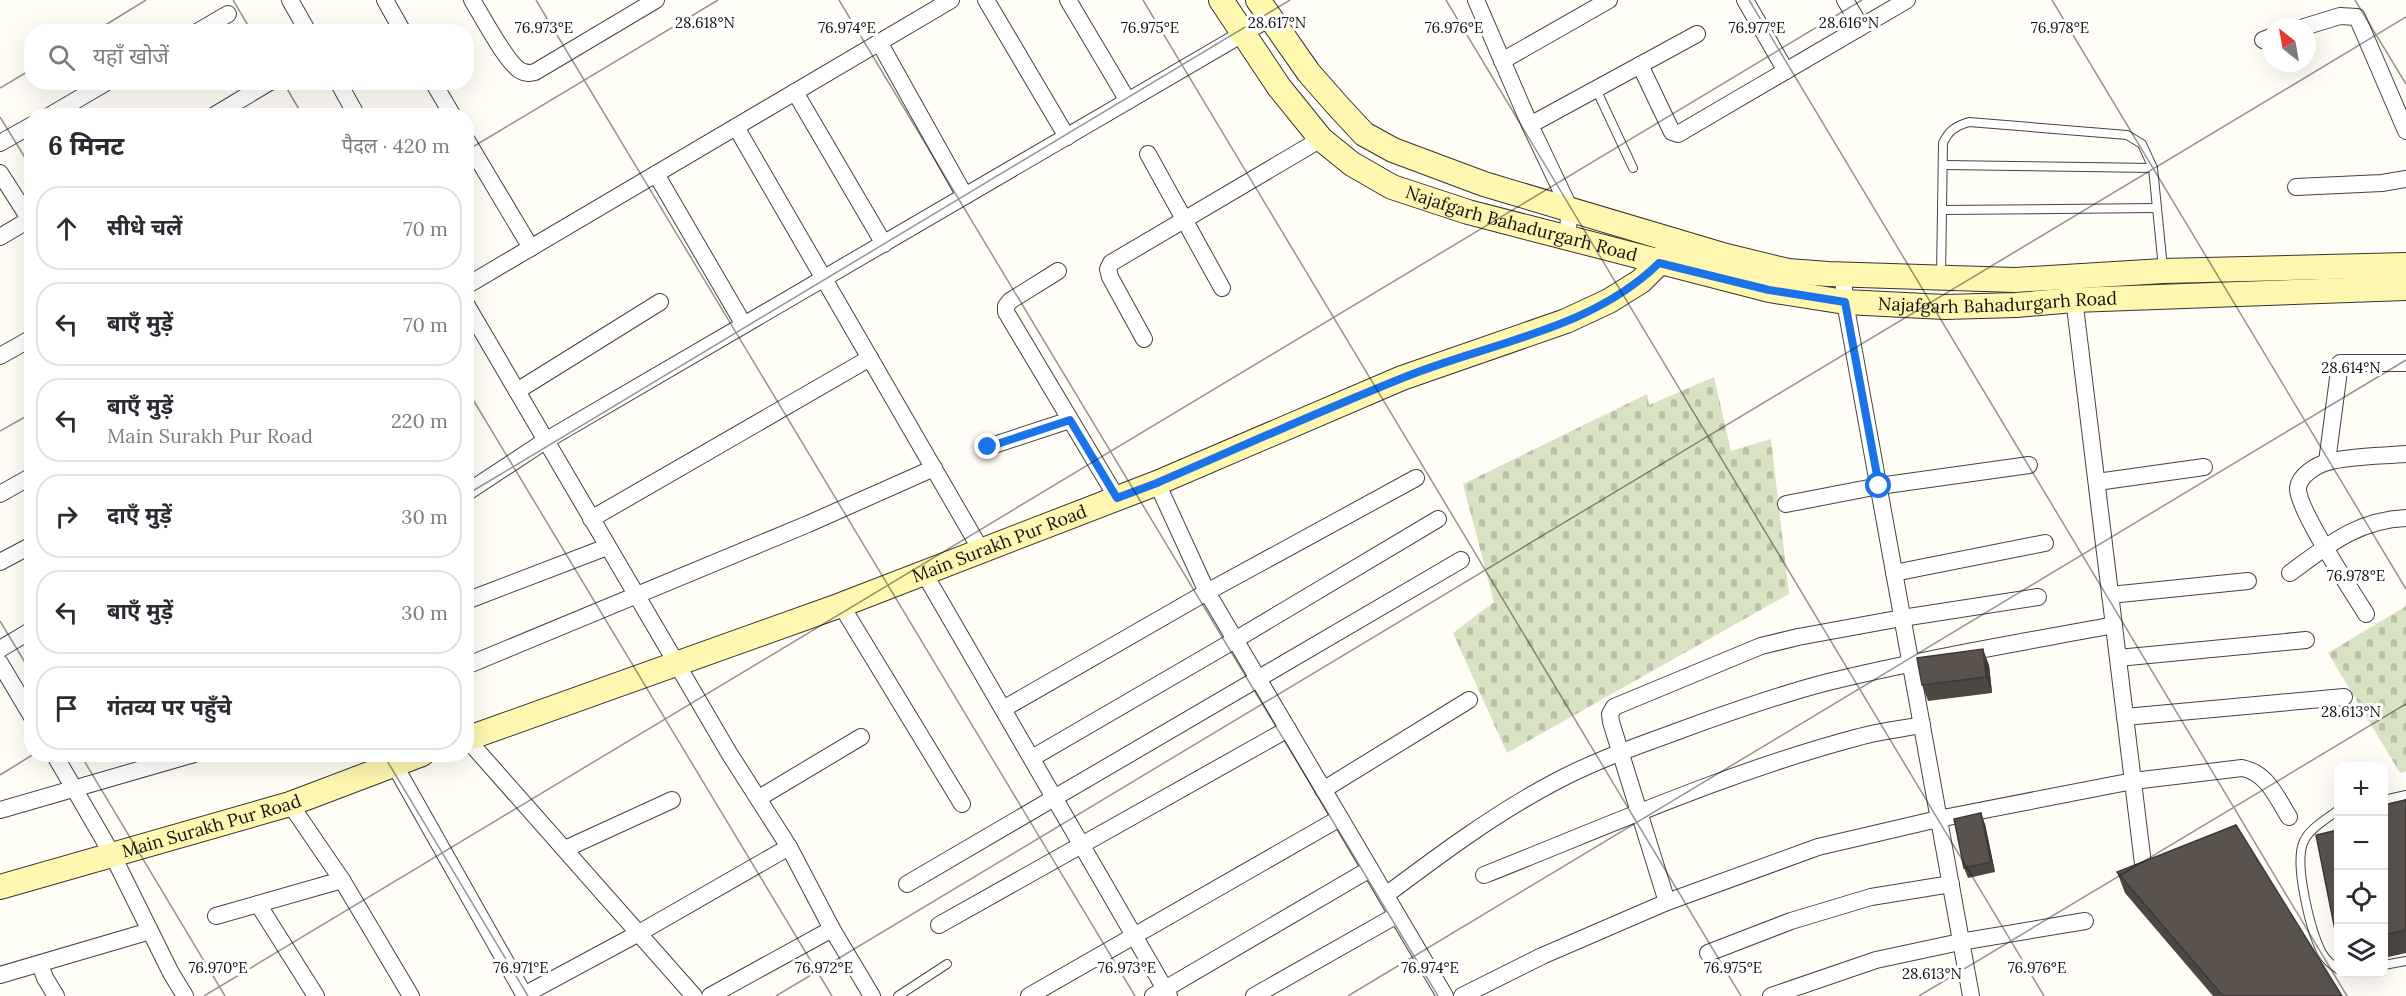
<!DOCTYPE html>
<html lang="hi">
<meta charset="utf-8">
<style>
:root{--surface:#fff;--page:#f7f7f7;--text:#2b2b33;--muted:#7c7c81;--line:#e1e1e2}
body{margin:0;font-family:Lora,"Noto Sans Devanagari",serif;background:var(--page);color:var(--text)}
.controls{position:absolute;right:18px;bottom:18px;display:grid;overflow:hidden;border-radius:12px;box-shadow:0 6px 24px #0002}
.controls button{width:54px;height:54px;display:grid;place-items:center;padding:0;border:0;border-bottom:2px solid var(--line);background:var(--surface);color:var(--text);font:30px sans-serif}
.compass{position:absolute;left:2262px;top:18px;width:54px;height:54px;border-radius:50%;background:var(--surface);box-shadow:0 6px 24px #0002;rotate:329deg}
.stop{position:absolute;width:18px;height:18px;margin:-14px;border:4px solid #1a73e8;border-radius:50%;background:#fff}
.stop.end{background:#1a73e8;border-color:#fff;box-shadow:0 2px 6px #0008}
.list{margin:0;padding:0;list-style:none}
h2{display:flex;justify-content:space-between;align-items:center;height:78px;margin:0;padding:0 24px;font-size:26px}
h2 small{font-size:20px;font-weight:400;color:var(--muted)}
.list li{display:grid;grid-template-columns:39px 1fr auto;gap:18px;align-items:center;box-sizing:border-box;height:84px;margin:0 12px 12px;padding:0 12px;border:2px solid var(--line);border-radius:24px}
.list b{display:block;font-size:22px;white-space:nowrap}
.list p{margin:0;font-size:20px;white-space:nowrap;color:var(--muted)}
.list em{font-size:20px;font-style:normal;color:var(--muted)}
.icon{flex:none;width:33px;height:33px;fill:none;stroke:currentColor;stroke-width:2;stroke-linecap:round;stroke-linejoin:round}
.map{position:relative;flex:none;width:2406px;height:996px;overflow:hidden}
.search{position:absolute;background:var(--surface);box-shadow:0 6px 24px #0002;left:24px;top:24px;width:450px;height:66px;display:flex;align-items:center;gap:15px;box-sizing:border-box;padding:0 21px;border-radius:24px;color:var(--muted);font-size:22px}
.panel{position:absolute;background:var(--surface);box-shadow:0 6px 24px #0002;left:24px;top:108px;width:450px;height:654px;border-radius:24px}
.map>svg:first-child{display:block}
.cemetery{fill:url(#cemetery-stones)}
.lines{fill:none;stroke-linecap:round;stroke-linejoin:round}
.lane-casing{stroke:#444;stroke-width:10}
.street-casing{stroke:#444;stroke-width:18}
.secondary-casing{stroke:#333;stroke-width:26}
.lane{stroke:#fff;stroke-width:8}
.street{stroke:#fff;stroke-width:16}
.secondary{stroke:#fff6b0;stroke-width:24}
.wall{fill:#4d4742}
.shaded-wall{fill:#3f3936}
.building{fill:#5a524d;stroke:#3f3936;stroke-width:1.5}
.route{stroke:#1a73e8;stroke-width:8}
.ticks{fill:none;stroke:#111;stroke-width:1.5;stroke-opacity:0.45}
.labels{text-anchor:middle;stroke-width:6;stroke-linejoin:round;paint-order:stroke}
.street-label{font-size:18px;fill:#111;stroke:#fff}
.ticks-label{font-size:15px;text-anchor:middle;fill:#111;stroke:#fff;stroke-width:6;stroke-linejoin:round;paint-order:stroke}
</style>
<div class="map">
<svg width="2406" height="996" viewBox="0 0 2406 996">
<defs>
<pattern id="cemetery-stones" width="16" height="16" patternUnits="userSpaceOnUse" patternTransform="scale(1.5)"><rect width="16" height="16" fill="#d9e3c4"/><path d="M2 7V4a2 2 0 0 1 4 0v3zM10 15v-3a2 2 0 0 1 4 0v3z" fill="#b9c2a7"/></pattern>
</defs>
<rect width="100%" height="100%" fill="#fffdf5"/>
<!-- cemetery -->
<g class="cemetery">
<path d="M 1714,377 L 1731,451 L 1771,439 L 1789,594 L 1507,753 L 1453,633 L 1494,602 L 1463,484 L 1647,394 L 1649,405 Z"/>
<path d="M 2406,606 L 2406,771 L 2400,773 L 2328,653 Z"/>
</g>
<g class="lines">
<defs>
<g id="lane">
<path d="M 1596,89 L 1633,168"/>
<path d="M 1943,165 L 2153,168"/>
<path d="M 1942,210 L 2157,208"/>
<path d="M 1941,276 L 1943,143 C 1949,130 1956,126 1969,122 L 2127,135 L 2142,144 L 2153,168 L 2163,268"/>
<path d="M 2384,800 L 2406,795"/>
<path d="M 2338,810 C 2327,819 2310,828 2304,841 C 2293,863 2311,932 2322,953 C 2326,960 2332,965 2338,969"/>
<path d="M 2384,965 L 2406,961"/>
<path d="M 898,996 L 947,964"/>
</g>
<g id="street">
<path d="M 290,0 L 308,32"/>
<path d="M 385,0 L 403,32"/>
<path d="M 472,0 C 482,16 507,64 521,71 C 527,74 530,73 535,72 L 656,0"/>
<path d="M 986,0 L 1067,137"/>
<path d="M 1068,0 L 1128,101"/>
<path d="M 1476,0 L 1530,125 L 1570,209 L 1567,238"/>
<path d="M 1745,0 L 1786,71"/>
<path d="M 1845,0 L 1861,27"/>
<path d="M 2304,27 L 2340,16 L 2357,17 L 2406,131"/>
<path d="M 197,32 L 228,14"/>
<path d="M 2263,40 L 2271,37"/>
<path d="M 879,42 L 965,196"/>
<path d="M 1502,61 L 1609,0"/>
<path d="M 1640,65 L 1672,132 L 1678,134 L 1907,0"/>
<path d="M 338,82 L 357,116"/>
<path d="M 433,82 L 453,116"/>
<path d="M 795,92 L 884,244"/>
<path d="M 49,116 L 107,82"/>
<path d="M 213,116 L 270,82"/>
<path d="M 1530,125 L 1697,34"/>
<path d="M 736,127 L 981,550"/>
<path d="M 466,139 L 531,248"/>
<path d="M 0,143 L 32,125"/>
<path d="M 1148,154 L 1222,288"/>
<path d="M 0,173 L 32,223"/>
<path d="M 656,174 L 744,325"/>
<path d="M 2296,187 L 2382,183 L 2406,179"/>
<path d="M 0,237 L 32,218"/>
<path d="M 1058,271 L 1010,301 L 1006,306 L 1006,312 L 1117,498"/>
<path d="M 1843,275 L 1845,302 L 1971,996"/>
<path d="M 466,286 L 951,0"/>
<path d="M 2073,290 L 2144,872"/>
<path d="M 466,304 L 729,753 L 789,847 L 832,929 L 872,996"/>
<path d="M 1144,339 L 1110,277 L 1108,269 L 1111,263 L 1321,139"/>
<path d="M 0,356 L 32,338"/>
<path d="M 517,391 L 660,302"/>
<path d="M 988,447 L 1070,420"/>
<path d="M 2327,462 L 2340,363 L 2406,363"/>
<path d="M 2097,482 L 2204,467"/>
<path d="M 1157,483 L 1207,592 L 1445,996"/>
<path d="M 466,493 L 545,441 L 1270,18"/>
<path d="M 0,494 L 32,476"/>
<path d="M 1786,504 L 1879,486 L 2029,465"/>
<path d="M 591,519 L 870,358"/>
<path d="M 0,562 L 32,545"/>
<path d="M 924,573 L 1169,996"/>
<path d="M 1894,573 L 2045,543"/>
<path d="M 2290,573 C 2327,546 2357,520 2406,518"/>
<path d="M 2110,595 L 2248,581"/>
<path d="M 466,601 L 607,547"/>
<path d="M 841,605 L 962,804"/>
<path d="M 2366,614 C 2352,591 2297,509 2298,488 C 2299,476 2316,465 2328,462 C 2349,456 2383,456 2406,454"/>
<path d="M 0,649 L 32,630"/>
<path d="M 2118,658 L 2306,640"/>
<path d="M 0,663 L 32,717"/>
<path d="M 466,666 L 808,524 L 934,468"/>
<path d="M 1003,709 L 1207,592 L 1416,478"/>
<path d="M 2125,717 L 2344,697"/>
<path d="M 466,738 L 694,996"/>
<path d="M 54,754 L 112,854 L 171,973 L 185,996"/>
<path d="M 1032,758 L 1235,640 L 1438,519"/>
<path d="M 394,764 L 525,996"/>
<path d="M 1323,790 L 1469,700"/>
<path d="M 759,798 L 861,737"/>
<path d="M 290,804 L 342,880 L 411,996"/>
<path d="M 0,810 L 194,754"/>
<path d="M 565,849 L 672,800"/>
<path d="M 1484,875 C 1608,826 1730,771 1859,737 C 1879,731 1901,729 1922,725"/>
<path d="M 907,884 L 1461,560"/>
<path d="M 1386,895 C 1438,856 1493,815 1551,784 C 1593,761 1637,746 1681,730 C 1730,712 1778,695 1828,682 C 1922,659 2018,643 2114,625"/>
<path d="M 1667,902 L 1611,722 L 1610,714 L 1614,707 L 1761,646 L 1798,637 L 1902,618 L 2038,597"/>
<path d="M 258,904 L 316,996"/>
<path d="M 216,916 L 342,880"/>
<path d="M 939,925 L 1288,729"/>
<path d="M 1708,953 L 1791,921 L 1871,897 L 1951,884"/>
<path d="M 40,964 L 45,978 L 56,996"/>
<path d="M 0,975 L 150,931"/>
<path d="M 524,995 L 639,933 L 789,847"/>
<path d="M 710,996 L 832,929"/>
<path d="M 1029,996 L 1340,818"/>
<path d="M 1153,996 L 1370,869"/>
<path d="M 1254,996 L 1397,915"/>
<path d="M 1462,996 L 1542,956 L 1667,902 L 1818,847 L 1938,819 L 2133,781 L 2242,768 C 2267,773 2276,796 2289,817"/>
<path d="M 1771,996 L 1876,960 L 1960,942 L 2085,921"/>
</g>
<g id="secondary">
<path id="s1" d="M 1221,0 L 1279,87 L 1321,139 L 1352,164 L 1392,187 L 1468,212 L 1769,290 L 1845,302 L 1945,307 L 2016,305 L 2074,300 L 2406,288"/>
<path d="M 1258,0 L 1309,73 L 1338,106 L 1364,134 L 1393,150 L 1484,184 L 1726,256 L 1788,271 L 1828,274 L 2015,280 L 2163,271 L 2406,265"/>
<path id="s2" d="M 466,739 L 841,605 L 1157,483 L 1402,378 L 1566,321 L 1609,301 L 1641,281 L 1659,263 L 1675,241"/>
<path id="s3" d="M 0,887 L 290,804 L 422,754"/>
</g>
</defs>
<!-- lane casing -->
<use href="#lane" class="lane-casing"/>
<!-- street casing -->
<use href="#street" class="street-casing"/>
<!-- secondary casing -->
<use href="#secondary" class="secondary-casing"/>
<!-- lane -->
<use href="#lane" class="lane"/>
<!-- street -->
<use href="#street" class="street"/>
<!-- secondary -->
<use href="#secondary" class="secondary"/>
</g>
<!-- wall -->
<g class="wall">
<path d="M 1989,665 L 1992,693 L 1928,701 L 1922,685 Z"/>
<path d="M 2406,800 L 2406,953 L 2384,958 L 2384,805 Z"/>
<path d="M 1985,824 L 1995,872 L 1968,878 L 1964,868 Z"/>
<path d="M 2117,872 L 2342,996 L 2213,996 L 2125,893 Z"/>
</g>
<!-- shaded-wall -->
<g class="shaded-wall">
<path d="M 1983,649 L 1989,665 L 1992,693 L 1986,677 Z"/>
<path d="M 1981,813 L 1985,824 L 1995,872 L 1991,862 Z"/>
</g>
<!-- building -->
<g class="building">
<path d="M 1983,649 L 1986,677 L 1922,685 L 1917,658 Z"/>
<path d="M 2406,800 L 2406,930 L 2384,935 L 2384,805 Z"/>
<path d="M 1981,813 L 1991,862 L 1964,868 L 1954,819 Z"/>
<path d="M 2236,825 L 2342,996 L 2223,996 L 2117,872 Z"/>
<path d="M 2338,830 L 2338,945 L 2316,835 Z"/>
</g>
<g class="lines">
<!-- route -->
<path class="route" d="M 988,447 L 1070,420 L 1117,498 L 1157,483 C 1238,448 1318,412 1400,379 C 1486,343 1590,331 1659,263 L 1769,290 L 1845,302 L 1879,486"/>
</g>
<!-- ticks -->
<path class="ticks" d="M 233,0 L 252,32M 536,0 L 1135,996M 839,0 L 1438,996M 1143,0 L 1741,996M 1446,0 L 2044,996M 1749,0 L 2347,996M 2052,0 L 2406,589M 2355,0 L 2406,84M 94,32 L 146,0M 283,82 L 303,116M 0,88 L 32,69M 0,117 L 32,169M 466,151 L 718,0M 466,388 L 832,996M 0,431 L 32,413M 466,495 L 1290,0M 0,621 L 32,674M 80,754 L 225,996M 383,754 L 528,996M 0,775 L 34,754M 204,996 L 1862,0M 776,996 L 2406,17M 1348,996 L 2406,360M 1919,996 L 2406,704"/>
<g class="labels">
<!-- street labels -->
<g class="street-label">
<text dy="6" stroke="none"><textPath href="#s1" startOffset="392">Najafgarh Bahadurgarh Road</textPath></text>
<text dy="6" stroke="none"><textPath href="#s1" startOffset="878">Najafgarh Bahadurgarh Road</textPath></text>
<text dy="6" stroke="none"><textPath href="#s2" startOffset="568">Main Surakh Pur Road</textPath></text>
<text dy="6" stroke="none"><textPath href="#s3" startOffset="220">Main Surakh Pur Road</textPath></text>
</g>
</g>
<g class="ticks-label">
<text x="705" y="28">28.618°N</text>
<text x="1277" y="28">28.617°N</text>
<text x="1849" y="28">28.616°N</text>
<text x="1454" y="33">76.976°E</text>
<text x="544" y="33">76.973°E</text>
<text x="847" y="33">76.974°E</text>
<text x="1150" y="33">76.975°E</text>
<text x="1757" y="33">76.977°E</text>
<text x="2060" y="33">76.978°E</text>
<text x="2351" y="373">28.614°N</text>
<text x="2356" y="581">76.978°E</text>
<text x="2351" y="717">28.613°N</text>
<text x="218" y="973">76.970°E</text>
<text x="521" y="973">76.971°E</text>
<text x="824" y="973">76.972°E</text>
<text x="1127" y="973">76.973°E</text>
<text x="1430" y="973">76.974°E</text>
<text x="1733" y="973">76.975°E</text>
<text x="2037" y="973">76.976°E</text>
<text x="1932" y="979">28.613°N</text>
</g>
</svg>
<div class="controls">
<button>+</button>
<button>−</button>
<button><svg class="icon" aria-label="locate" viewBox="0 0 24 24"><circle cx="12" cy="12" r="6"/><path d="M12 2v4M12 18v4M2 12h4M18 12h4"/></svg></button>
<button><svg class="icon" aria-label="layers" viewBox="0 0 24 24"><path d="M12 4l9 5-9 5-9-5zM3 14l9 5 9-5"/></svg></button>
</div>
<svg class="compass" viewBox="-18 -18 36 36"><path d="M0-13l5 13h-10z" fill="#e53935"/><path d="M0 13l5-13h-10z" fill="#7c7c81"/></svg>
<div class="stop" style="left:1879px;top:486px"></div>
<div class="stop end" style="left:988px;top:447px"></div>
<div class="search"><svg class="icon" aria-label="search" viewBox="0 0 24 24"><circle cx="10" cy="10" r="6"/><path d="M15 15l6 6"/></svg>यहाँ खोजें</div>
<section class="panel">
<h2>6 मिनट<small>पैदल · 420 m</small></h2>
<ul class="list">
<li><svg class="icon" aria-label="ahead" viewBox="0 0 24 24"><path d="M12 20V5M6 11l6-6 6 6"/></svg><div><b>सीधे चलें</b></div><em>70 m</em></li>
<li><svg class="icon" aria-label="left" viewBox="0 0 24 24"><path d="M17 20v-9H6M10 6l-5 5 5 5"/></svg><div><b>बाएँ मुड़ें</b></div><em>70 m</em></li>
<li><svg class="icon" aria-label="left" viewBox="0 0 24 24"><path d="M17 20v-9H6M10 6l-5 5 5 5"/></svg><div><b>बाएँ मुड़ें</b><p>Main Surakh Pur Road</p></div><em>220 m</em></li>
<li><svg class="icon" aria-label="right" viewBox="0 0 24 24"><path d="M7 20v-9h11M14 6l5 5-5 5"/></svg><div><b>दाएँ मुड़ें</b></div><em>30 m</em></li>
<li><svg class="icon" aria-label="left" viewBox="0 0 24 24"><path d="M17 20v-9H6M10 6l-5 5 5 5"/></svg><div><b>बाएँ मुड़ें</b></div><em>30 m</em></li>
<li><svg class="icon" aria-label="arrive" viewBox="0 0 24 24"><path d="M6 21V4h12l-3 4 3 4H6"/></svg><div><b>गंतव्य पर पहुँचे</b></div></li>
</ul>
</section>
</div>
